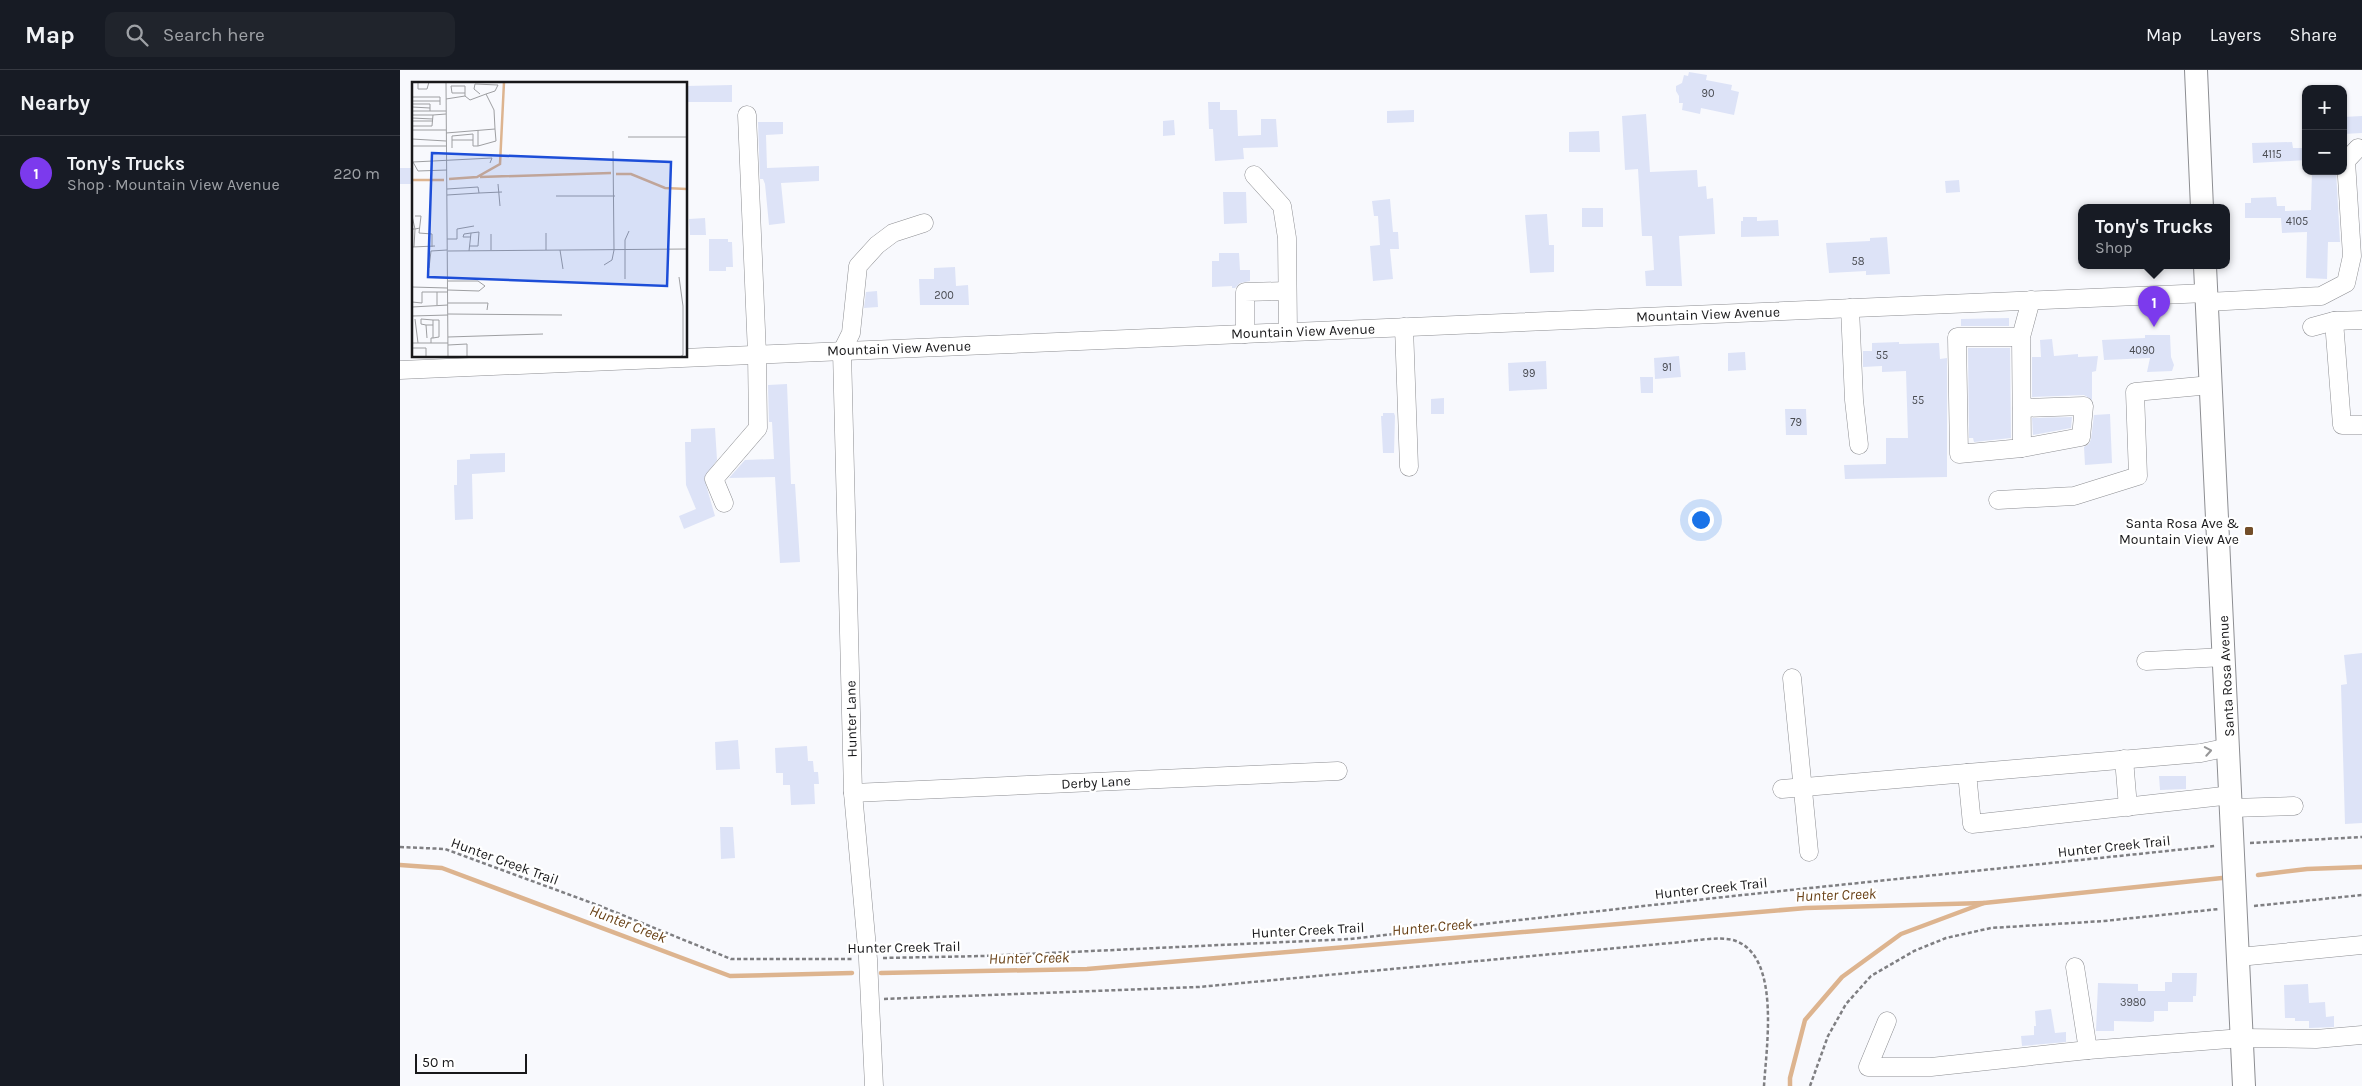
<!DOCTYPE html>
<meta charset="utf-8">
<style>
:root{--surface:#171b24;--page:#20242c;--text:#f1f3f6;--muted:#9ea1a6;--line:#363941;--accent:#7c3aed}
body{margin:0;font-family:Karla,sans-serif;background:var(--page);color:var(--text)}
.controls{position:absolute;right:15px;top:15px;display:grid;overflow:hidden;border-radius:10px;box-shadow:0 1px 4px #0004}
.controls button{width:45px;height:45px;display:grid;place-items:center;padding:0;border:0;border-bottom:1px solid var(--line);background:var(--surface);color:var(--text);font:25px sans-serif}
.scale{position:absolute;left:15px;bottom:12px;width:112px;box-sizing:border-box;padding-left:5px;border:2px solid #18181a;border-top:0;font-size:14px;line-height:18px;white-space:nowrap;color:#18181a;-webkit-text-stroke:4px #fff;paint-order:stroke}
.you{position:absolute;left:1300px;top:449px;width:18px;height:18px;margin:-12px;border:4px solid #fff;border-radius:50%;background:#1a73e8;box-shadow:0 0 0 8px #1a73e833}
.badge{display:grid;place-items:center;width:32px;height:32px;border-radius:50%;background:var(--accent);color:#fff;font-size:16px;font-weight:700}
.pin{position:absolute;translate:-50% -41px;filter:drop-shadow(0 1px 2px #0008)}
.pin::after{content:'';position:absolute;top:26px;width:18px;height:15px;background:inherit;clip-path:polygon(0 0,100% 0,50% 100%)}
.popup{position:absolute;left:1678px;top:134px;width:152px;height:65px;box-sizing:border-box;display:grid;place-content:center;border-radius:10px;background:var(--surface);filter:drop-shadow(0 1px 4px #0005);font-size:16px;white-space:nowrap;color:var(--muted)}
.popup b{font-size:19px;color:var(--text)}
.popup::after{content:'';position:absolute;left:50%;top:100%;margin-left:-10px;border:10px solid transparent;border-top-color:var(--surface)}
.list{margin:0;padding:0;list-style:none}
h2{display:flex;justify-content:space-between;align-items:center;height:65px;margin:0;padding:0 20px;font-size:21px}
h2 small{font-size:16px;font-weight:400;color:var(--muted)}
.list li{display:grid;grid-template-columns:32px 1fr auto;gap:15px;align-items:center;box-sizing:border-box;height:75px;padding:0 20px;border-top:1px solid var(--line)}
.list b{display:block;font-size:19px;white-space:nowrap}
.list p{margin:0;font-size:16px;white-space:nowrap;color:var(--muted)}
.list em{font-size:16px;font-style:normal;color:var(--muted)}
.icon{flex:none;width:28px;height:28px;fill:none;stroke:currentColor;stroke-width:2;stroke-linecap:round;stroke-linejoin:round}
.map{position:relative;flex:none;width:1962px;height:1016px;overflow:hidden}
header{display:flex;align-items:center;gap:30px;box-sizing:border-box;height:70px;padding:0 25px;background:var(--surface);border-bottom:1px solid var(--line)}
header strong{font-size:24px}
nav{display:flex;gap:28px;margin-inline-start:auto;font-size:18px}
.search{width:350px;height:45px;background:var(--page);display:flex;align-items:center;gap:12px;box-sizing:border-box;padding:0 18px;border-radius:10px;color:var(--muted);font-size:19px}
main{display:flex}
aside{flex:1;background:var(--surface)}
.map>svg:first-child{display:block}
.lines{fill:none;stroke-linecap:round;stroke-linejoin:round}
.stream{stroke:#ddb48f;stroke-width:4.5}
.building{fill:#dde3f7}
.minor-casing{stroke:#8d8e92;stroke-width:19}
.major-casing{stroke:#8d8e92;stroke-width:24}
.path{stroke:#7f7f82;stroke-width:2.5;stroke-dasharray:4 2.5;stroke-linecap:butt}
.minor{stroke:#fff;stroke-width:18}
.major{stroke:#fff;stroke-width:22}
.oneway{stroke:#979798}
.poi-dot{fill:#734e29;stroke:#fff;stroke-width:2}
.labels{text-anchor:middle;stroke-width:4.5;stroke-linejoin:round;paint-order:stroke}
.number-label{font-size:11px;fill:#494b51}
.street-label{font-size:14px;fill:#18181a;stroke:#fff}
.poi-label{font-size:14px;fill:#18181a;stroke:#fff;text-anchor:end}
.water-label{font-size:15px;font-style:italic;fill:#6a4217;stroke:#fff}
.inset-river{fill:none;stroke:#ddb48f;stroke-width:2.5}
.inset-road{fill:none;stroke:#9e9fa2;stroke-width:1}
.view{fill:#1d4ed8;fill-opacity:0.15;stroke:#1d4ed8;stroke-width:2.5}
.inset-edge{fill:none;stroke:#18181a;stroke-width:2.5}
</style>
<header>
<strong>Map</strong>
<div class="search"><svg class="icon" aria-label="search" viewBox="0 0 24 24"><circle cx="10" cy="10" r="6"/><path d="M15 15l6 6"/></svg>Search here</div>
<nav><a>Map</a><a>Layers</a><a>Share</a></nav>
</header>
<main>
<aside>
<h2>Nearby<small></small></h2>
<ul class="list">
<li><span class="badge">1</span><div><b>Tony's Trucks</b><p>Shop · Mountain View Avenue</p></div><em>220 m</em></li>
</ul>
</aside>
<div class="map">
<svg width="1962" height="1016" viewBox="0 0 1962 1016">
<rect width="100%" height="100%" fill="#f8f9fd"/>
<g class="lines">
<!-- stream -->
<g class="stream">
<path d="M 0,795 L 42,798 L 330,906 L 452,903"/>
<path d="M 1858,805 L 1907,799 L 1962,797"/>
<path d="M 481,903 L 687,899 L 1406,838 L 1584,833"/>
<path d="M 1390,1016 L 1390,1008 L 1405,950 L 1442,907 L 1501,864 L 1584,833 L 1822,808"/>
</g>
</g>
<!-- building -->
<g class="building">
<path d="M 1289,2 L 1307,5 L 1306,10 L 1332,15 L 1331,20 L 1339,22 L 1334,45 L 1301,38 L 1300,44 L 1282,40 L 1283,33 L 1279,33 L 1279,26 L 1276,21 L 1276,16 L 1282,13 L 1284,5 L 1288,6 Z"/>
<path d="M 332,15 L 332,32 L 286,32 L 286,16 Z"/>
<path d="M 808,32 L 820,32 L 820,40 L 837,40 L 838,66 L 861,65 L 861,49 L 876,49 L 878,77 L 843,78 L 844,89 L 815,91 L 813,59 L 809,59 Z"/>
<path d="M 1014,40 L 1014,52 L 987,53 L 987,41 Z"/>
<path d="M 1246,44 L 1250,102 L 1297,100 L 1298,117 L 1306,116 L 1307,129 L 1313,128 L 1315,164 L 1279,166 L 1282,216 L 1246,216 L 1245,201 L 1254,200 L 1252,166 L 1242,166 L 1238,99 L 1225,100 L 1222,46 Z"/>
<path d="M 1962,46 L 1962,63 L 1943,64 L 1943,47 Z"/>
<path d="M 774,50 L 775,65 L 763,66 L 763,51 Z"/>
<path d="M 358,52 L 383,52 L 383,64 L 366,65 L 367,98 L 419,96 L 419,111 L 381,113 L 385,153 L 369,155 L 365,114 L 363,109 L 360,109 Z"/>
<path d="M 1199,61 L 1200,82 L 1169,82 L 1169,62 Z"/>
<path d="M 1892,72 L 1893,78 L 1906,78 L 1906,90 L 1853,93 L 1852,73 Z"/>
<rect x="0" y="98" width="14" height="16"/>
<path d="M 1912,101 L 1936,101 L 1940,172 L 1928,172 L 1927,209 L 1906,208 L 1907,162 L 1882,163 L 1881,148 L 1845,148 L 1845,133 L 1851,133 L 1851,128 L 1876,127 L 1877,136 L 1885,136 L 1885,141 L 1911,140 Z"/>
<path d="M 1559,110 L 1560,122 L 1546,123 L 1545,111 Z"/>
<path d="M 823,122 L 846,122 L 847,153 L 824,154 Z"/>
<path d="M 990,129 L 993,162 L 998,162 L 999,179 L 990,179 L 993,209 L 973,211 L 970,176 L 980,175 L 978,146 L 974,146 L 972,131 Z"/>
<rect x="1182" y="138" width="21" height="19"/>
<path d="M 1147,144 L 1149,175 L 1154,175 L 1154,202 L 1130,203 L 1125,145 Z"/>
<path d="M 1343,147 L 1357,147 L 1357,151 L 1378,150 L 1379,166 L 1341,167 L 1341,151 L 1343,151 Z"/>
<path d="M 305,148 L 306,165 L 290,165 L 289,149 Z"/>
<path d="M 1487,167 L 1490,204 L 1466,205 L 1466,201 L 1429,203 L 1426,173 L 1470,171 L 1470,168 Z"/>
<path d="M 309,169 L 328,169 L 328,172 L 332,172 L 333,197 L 326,197 L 326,201 L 309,201 Z"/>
<path d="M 819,183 L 839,183 L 840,200 L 850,200 L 850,211 L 840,213 L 835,218 L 832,218 L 832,216 L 812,217 L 812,191 L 819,191 Z"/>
<path d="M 555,197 L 556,216 L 568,215 L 569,235 L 520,235 L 519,209 L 534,209 L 534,198 Z"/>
<path d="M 477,221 L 478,237 L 464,238 L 466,222 Z"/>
<path d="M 1609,248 L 1609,256 L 1561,256 L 1561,249 Z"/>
<path d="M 1745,265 L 1770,265 L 1771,287 L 1774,295 L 1772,301 L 1747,302 L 1750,288 L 1704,290 L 1702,270 L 1745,268 Z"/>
<path d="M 1652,269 L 1654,286 L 1678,284 L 1678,287 L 1698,286 L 1696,301 L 1692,302 L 1692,330 L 1684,325 L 1632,327 L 1632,287 L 1641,287 L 1640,270 Z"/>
<path d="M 1499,272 L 1499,274 L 1539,273 L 1540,289 L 1547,288 L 1547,407 L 1445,409 L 1444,395 L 1486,394 L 1486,368 L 1508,368 L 1506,301 L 1482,302 L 1482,296 L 1463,297 L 1463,281 L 1472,281 L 1472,273 Z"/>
<path d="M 1568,278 L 1610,278 L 1611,368 L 1574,372 L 1573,368 L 1569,368 Z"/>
<path d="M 1345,282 L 1346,300 L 1328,301 L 1328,283 Z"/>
<path d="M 1279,286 L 1281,307 L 1255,309 L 1254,288 Z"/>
<path d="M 1146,291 L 1147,319 L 1109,321 L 1108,293 Z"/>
<path d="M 1240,307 L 1253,307 L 1253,323 L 1241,323 Z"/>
<path d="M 387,314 L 391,414 L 395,414 L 400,492 L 380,493 L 375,407 L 329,408 L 345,390 L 374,389 L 372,352 L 369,352 L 368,315 Z"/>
<path d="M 1044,328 L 1044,344 L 1031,344 L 1031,329 Z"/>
<path d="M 1385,339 L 1406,339 L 1407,365 L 1386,365 Z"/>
<path d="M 983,343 L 994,343 L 995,346 L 994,383 L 983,383 L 981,346 L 983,346 Z"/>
<path d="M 1710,344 L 1712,393 L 1685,395 L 1684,377 L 1689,374 L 1691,369 L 1694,345 Z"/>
<path d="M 1672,347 L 1671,358 L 1633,365 L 1632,348 Z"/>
<path d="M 315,358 L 317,390 L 304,408 L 315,446 L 284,459 L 279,446 L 296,439 L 286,415 L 285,372 L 291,372 L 291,359 Z"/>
<path d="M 105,383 L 105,402 L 72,404 L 73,449 L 55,450 L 54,415 L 57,415 L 57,390 L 70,389 L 70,384 Z"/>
<path d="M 1962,583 L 1962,753 L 1945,754 L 1941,615 L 1947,614 L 1944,585 Z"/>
<path d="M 338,670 L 340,699 L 316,700 L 315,672 Z"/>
<path d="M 407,676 L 408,691 L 413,691 L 414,702 L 418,702 L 419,714 L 414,714 L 415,734 L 391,735 L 390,715 L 383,715 L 383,703 L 376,703 L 375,678 Z"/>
<path d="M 1759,706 L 1786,706 L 1786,719 L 1760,720 Z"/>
<path d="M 320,757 L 333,757 L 335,788 L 321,789 Z"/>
<path d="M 1772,903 L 1797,903 L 1796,926 L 1793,926 L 1793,932 L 1768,932 L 1768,941 L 1754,941 L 1754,951 L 1751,952 L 1714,951 L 1714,961 L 1696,961 L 1698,913 L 1738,914 L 1738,921 L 1765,921 L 1765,912 L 1772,912 Z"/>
<path d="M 1908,914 L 1909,933 L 1925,932 L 1926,947 L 1934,946 L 1934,957 L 1909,958 L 1909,951 L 1895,951 L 1895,948 L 1885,948 L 1884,915 Z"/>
<path d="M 1651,939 L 1655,963 L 1666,962 L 1666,972 L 1622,976 L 1621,966 L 1634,965 L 1634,956 L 1636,956 L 1635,941 Z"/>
</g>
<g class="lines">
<defs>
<g id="minor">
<path d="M 854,105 L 882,136 L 887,168 L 888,262"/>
<path d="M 1807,232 L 1921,226 L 1946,213 L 1952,186 L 1946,91 L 1958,78"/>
<path d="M 1450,238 L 1454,330 L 1459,375"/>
<path d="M 1934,251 L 1942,355 L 1962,355"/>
<path d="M 1004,257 L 1009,397"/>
<path d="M 1912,257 L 1934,251 L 1962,250"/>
<path d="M 845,264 L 845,222 L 887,221"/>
<path d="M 1621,267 L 1557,267 L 1559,384 L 1622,378 L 1621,267 L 1631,230"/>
<path d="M 0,300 L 1807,223"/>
<path d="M 1622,338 L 1684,336 L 1681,367 L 1622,378"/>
<path d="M 1598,430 L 1674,426 L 1738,406 L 1735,322 L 1811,315"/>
<path d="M 324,433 L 314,409 L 358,358 L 357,284 L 347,45"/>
<path d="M 1746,591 L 1825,587"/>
<path d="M 1392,608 L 1409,782"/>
<path d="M 1724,689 L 1728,737"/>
<path d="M 1567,703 L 1801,683 L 1829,677"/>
<path d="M 1382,719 L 1567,703 L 1572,754 L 1832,725"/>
<path d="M 453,723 L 938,701"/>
<path d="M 1832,738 L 1894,736"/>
<path d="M 1839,887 L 1962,875"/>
<path d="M 1675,897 L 1688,980"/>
<path d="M 1487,951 L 1468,997 L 1531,997 L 1688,980 L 1842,968 L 1916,969 L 1962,965"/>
<path d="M 474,1016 L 468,889 L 453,723 L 442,281 L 451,263 L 458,196 L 477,175 L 493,163 L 524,153"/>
</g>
<g id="major">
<path d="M 1796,0 L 1802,138"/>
<path d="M 1805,196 L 1844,1016"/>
</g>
</defs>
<!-- minor casing -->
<use href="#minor" class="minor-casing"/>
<!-- major casing -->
<use href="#major" class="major-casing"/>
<!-- path -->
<g class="path">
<path d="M 1850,773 L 1962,767"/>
<path d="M 0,777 L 45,779 L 200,836 L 331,889 L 453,889"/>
<path d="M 1854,836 L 1962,825"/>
<path d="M 483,888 L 584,886 L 950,869 L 1333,826 L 1815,776"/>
<path d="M 484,929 L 799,917 L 1271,873 C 1288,872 1321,865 1336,871 C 1381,888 1366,979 1364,1016"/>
<path d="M 1410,1016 L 1428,966 L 1446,934 L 1471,906 L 1514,881 L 1546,868 L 1591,858 L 1704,851 L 1819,839"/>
</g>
<!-- minor -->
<use href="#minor" class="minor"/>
<!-- major -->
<use href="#major" class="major"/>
</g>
<!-- one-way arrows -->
<defs><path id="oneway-chevron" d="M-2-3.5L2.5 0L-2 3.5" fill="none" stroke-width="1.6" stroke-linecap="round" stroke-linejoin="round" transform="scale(1.25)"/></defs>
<use class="oneway" href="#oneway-chevron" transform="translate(1808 681) rotate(-10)"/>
<!-- markers -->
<rect class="poi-dot" x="1844" y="456" width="10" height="10" rx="2.5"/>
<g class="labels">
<!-- number labels -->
<g class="number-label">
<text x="1308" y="27">90</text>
<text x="1872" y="88">4115</text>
<text x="1897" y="155">4105</text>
<text x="1458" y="195">58</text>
<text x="544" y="229">200</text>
<text x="1742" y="284">4090</text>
<text x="1482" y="289">55</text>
<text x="1267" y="301">91</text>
<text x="1129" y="307">99</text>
<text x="1518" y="334">55</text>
<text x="1396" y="356">79</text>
<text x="1733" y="936">3980</text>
</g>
<!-- street labels -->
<g class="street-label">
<text transform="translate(1308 244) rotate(-2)" y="5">Mountain View Avenue</text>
<text transform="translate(903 261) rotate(-2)" y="5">Mountain View Avenue</text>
<text transform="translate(499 278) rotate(-2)" y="5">Mountain View Avenue</text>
<text transform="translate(1826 606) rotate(-93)" y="5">Santa Rosa Avenue</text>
<text transform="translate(451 649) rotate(-91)" y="5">Hunter Lane</text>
<text transform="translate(696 712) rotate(-3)" y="5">Derby Lane</text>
<text transform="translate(1714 776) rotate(-6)" y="5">Hunter Creek Trail</text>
<text transform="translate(105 791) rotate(20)" y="5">Hunter Creek Trail</text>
<text transform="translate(1311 818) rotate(-6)" y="5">Hunter Creek Trail</text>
<text transform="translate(908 860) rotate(-3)" y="5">Hunter Creek Trail</text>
<text transform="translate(504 877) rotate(-1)" y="5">Hunter Creek Trail</text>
</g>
<!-- poi labels -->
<g class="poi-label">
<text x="1839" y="458">Santa Rosa Ave &amp;<tspan x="1839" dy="16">Mountain View Ave</tspan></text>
</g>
<!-- water labels -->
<g class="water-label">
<text transform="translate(1436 825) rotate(-2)" y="5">Hunter Creek</text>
<text transform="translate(228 854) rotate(21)" y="5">Hunter Creek</text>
<text transform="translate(1032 857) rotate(-5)" y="5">Hunter Creek</text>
<text transform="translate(629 888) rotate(-1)" y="5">Hunter Creek</text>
</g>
</g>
<!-- overview -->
<g transform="translate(12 12)">
<rect width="275" height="275" fill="#f8f9fd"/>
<path class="inset-river" d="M 204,92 L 219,92 L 253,106 L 275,107M 68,95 L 199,91M 37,97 L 65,95 L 88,82 L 92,0M 0,98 L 32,98"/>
<path class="inset-road" d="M 6,0 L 6,7 L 15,7 L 17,0M 34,0 L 36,275M 53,11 L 40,11 L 39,4 L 53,4 L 53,14M 68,12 L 62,7 L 63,2 L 86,3 L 83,9 L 74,12M 0,15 L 28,15 L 28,23M 34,17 L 53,14 L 58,18 L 74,12 L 82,28 L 83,47M 0,19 L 28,19M 0,22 L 18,22 L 18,29M 0,25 L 18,26M 0,29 L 34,29M 0,33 L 21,33M 0,36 L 21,37M 0,39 L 21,39M 0,44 L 20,44 L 21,33 L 34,32M 0,48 L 34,48M 34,51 L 83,47 L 84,59 L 66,64 L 66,48M 216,55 L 275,55M 0,57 L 34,59M 40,58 L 61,58M 0,64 L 34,64M 40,66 L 40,54 L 61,52 L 61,64 L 66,64M 35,88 L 6,89 L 1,80 L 80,76 L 78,81M 86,102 L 88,124M 35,107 L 66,105 L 67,111 L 90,110M 35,113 L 67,111M 144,114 L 203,114M 0,134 L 3,147 L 8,146M 3,134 L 9,134 L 7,151 L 20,152 L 20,165M 0,147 L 3,147 L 2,165M 134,151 L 134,168M 79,152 L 79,168M 59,155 L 51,155 L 52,152 L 59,151M 35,157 L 45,157 L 45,147 L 62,144M 0,165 L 23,164M 148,168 L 151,187M 36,169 L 275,167M 57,169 L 59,151 L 67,150 L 66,164 L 58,164M 192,183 L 200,178 L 202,168 L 201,69M 17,186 L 19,169 L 35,168M 267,195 L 271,224 L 271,273 L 268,275M 213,197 L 213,158 L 217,149M 36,199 L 66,199 L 73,204 L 67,209 L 36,208M 0,205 L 35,206M 0,220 L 10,221 L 10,210 L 25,210M 36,221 L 76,221 L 75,228M 25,223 L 25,210 L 36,210M 0,225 L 36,223M 36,232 L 150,233M 0,234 L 36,233M 3,237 L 6,261M 14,243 L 9,242 L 9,237 L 21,238M 36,255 L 131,252M 15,256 L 14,243 L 21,243M 0,261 L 36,261M 19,261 L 19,256 L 21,256 L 27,255 L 27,238 L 21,238 L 21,256M 36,263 L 55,262 L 55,275M 0,266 L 14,266 L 14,275"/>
<path class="view" d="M 20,71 L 259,80 L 255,204 L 16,195 Z"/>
<rect width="275" height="275" class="inset-edge"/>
</g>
</svg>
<div class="controls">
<button>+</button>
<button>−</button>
</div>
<div class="scale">50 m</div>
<div class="you"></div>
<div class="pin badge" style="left:1754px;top:257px">1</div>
<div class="popup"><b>Tony's Trucks</b>Shop</div>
</div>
</main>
